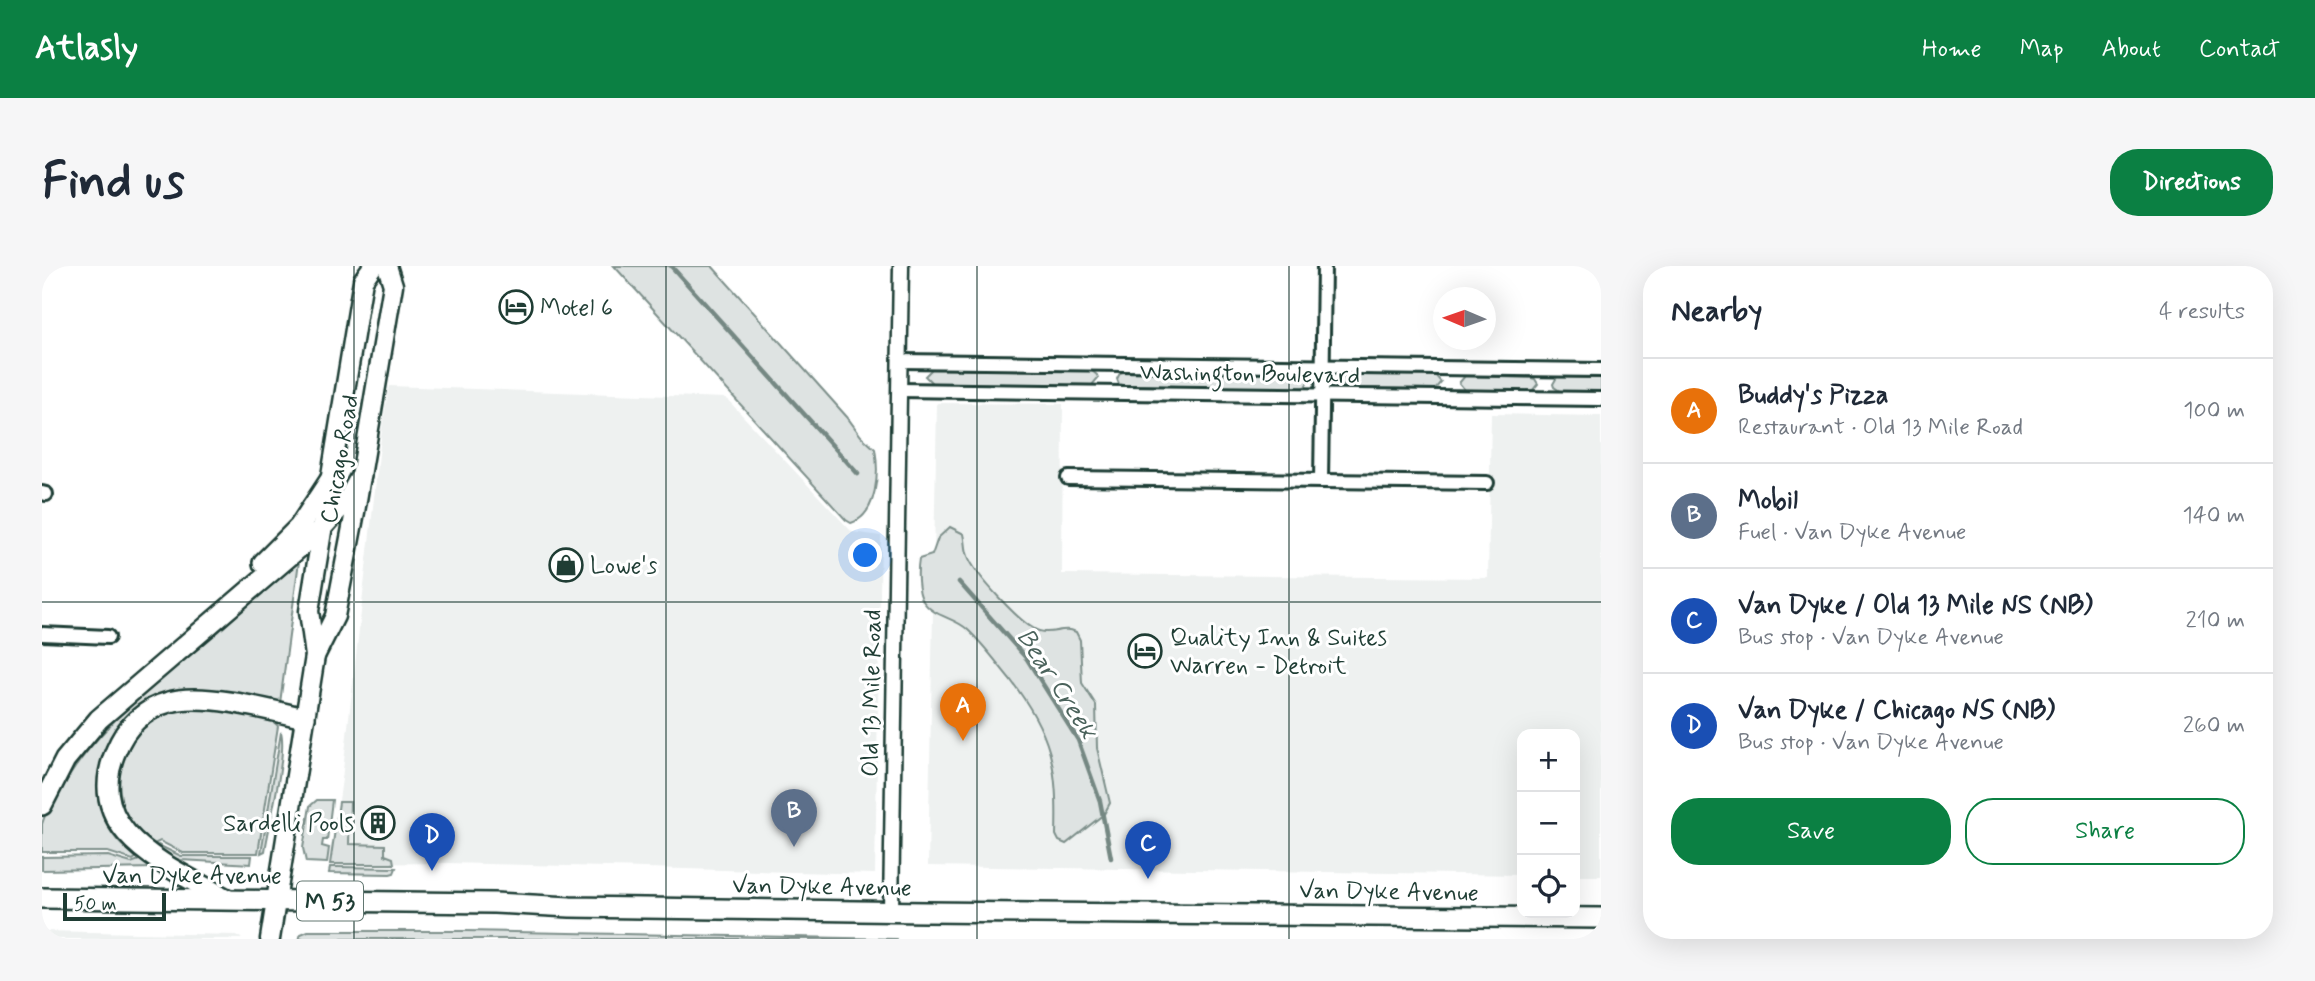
<!DOCTYPE html>
<meta charset="utf-8">
<style>
:root{--surface:#fff;--page:#f6f6f7;--text:#1f2937;--muted:#747a83;--line:#e0e1e3;--accent:#0b8043}
body{margin:0;font-family:Mynerve,sans-serif;background:var(--page);color:var(--text)}
.controls{position:absolute;right:21px;bottom:21px;display:grid;overflow:hidden;border-radius:14px;box-shadow:0 7px 28px #0002}
.controls button{width:63px;height:63px;display:grid;place-items:center;padding:0;border:0;border-bottom:2px solid var(--line);background:var(--surface);color:var(--text);font:35px sans-serif}
.compass{position:absolute;left:1391px;top:21px;width:63px;height:63px;border-radius:50%;background:var(--surface);box-shadow:0 7px 28px #0002;rotate:272deg}
.scale{position:absolute;left:21px;bottom:18px;width:103px;box-sizing:border-box;padding-left:7px;border:4px solid #1f3d34;border-top:0;font-size:19px;line-height:24px;white-space:nowrap;color:#1f3d34;-webkit-text-stroke:5px #fff;paint-order:stroke}
.you{position:absolute;left:824px;top:290px;width:24px;height:24px;margin:-18px;border:5px solid #fff;border-radius:50%;background:#1a73e8;box-shadow:0 0 0 10px #1a73e833}
.badge{display:grid;place-items:center;width:46px;height:46px;border-radius:50%;background:var(--accent);color:#fff;font-size:23px;font-weight:700}
.pin{position:absolute;translate:-50% -58px;filter:drop-shadow(0 2px 4px #0008)}
.pin::after{content:'';position:absolute;top:37px;width:24px;height:21px;background:inherit;clip-path:polygon(0 0,100% 0,50% 100%)}
.list{margin:0;padding:0;list-style:none}
h2{display:flex;justify-content:space-between;align-items:center;height:91px;margin:0;padding:0 28px;font-size:30px}
h2 small{font-size:23px;font-weight:400;color:var(--muted)}
.list li{display:grid;grid-template-columns:46px 1fr auto;gap:21px;align-items:center;box-sizing:border-box;height:105px;padding:0 28px;border-top:2px solid var(--line)}
.list b{display:block;font-size:26px;white-space:nowrap}
.list p{margin:0;font-size:23px;white-space:nowrap;color:var(--muted)}
.list em{font-size:23px;font-style:normal;color:var(--muted)}
.actions{display:flex;gap:14px;padding:21px 28px}
.actions a{flex:1;padding:16px 0;border:2px solid var(--accent);border-radius:28px;text-align:center;font-size:24px;color:var(--accent)}
.actions .main{background:var(--accent);color:#fff}
.icon{flex:none;width:38px;height:38px;fill:none;stroke:currentColor;stroke-width:2;stroke-linecap:round;stroke-linejoin:round}
.map{position:relative;flex:none;width:1559px;height:673px;overflow:hidden;border-radius:28px}
header{display:flex;align-items:center;gap:42px;box-sizing:border-box;height:98px;padding:0 35px;background:var(--accent);color:#fff}
header strong{font-size:33px}
nav{display:flex;gap:38px;margin-inline-start:auto;font-size:24px}
.intro{display:flex;align-items:center;justify-content:space-between;box-sizing:border-box;height:168px;padding:0 42px}
h1{margin:0;font-size:49px}
.button{padding:18px 32px;border-radius:28px;background:var(--accent);color:#fff;font-size:24px;font-weight:700}
main{display:flex;gap:42px;padding:0 42px}
aside{flex:1;background:var(--surface);border-radius:28px;box-shadow:0 7px 28px #0002}
.map>svg:first-child{display:block}
.built{fill:#eef1f0}
.green{fill:#dee3e2;stroke:#7e908b;stroke-width:2}
.lines{fill:none;stroke-linecap:round;stroke-linejoin:round}
.stream{stroke:#758883;stroke-width:4.5}
.minor-casing{stroke:#1f3d34;stroke-width:18}
.tertiary-casing{stroke:#1f3d34;stroke-width:19}
.secondary-casing{stroke:#1f3d34;stroke-width:23}
.primary-casing{stroke:#1f3d34;stroke-width:24}
.minor{stroke:#fff;stroke-width:12}
.tertiary{stroke:#fff;stroke-width:14}
.secondary{stroke:#fff;stroke-width:18}
.primary{stroke:#fff;stroke-width:19}
.grid{fill:none;stroke:#1f3d34;stroke-width:2;stroke-opacity:0.55}
.labels{text-anchor:middle;stroke-width:6;stroke-linejoin:round;paint-order:stroke}
.shield{fill:#fff;stroke:#627771;stroke-width:2}
.shield-label{font-size:23px;font-weight:bold;fill:#1f3d34}
.poi-label{font-size:24px;fill:#1f3d34;stroke:#fff;text-anchor:start}
.street-label{font-size:24px;fill:#1f3d34;stroke:#fff}
.water-label{font-size:26px;font-style:italic;fill:#4a625b;stroke:#fff}
</style>
<header>
<strong>Atlasly</strong>
<nav><a>Home</a><a>Map</a><a>About</a><a>Contact</a></nav>
</header>
<div class="intro"><h1>Find us</h1><a class="button">Directions</a></div>
<main>
<div class="map">
<svg width="1559" height="673" viewBox="0 0 1559 673">
<rect width="100%" height="100%" fill="#fff"/>
<filter id="ink" filterUnits="userSpaceOnUse"><feTurbulence type="fractalNoise" baseFrequency=".0143" numOctaves="2"/><feDisplacementMap in="SourceGraphic" scale="14" xChannelSelector="R" yChannelSelector="G"/><feConvolveMatrix kernelMatrix="1 2 1 2 8 2 1 2 1" color-interpolation-filters="sRGB"/></filter>
<g filter="url(#ink)">
<!-- built -->
<g class="built">
<path d="M 347,120 L 684,132 L 810,266 L 839,270 L 833,608 L 405,597 L 288,598 L 300,513 L 340,162 Z"/>
<path d="M 895,137 L 1021,138 L 1020,308 L 1446,312 L 1449,148 L 1559,150 L 1559,610 L 1533,610 L 1533,468 L 1480,468 L 1480,609 L 886,600 Z"/>
<path d="M 0,665 L 195,669 L 200,673 L 0,673 Z"/>
</g>
<!-- green -->
<g class="green">
<path d="M 572,0 L 670,0 L 805,151 L 819,170 L 833,183 C 837,205 836,249 809,257 L 804,254 Z"/>
<path d="M 890,103 L 1050,105 L 1055,109 L 1056,112 L 1050,119 L 890,117 L 883,110 Z"/>
<path d="M 1081,106 L 1260,108 L 1266,111 L 1267,114 L 1263,121 L 1260,122 L 1080,119 L 1077,118 L 1075,113 L 1078,107 Z"/>
<path d="M 1303,109 L 1393,109 L 1399,116 L 1393,123 L 1303,122 L 1297,116 Z"/>
<path d="M 1423,110 L 1489,112 L 1493,113 L 1496,118 L 1490,125 L 1423,124 L 1417,117 Z"/>
<path d="M 1515,111 L 1559,112 L 1559,125 L 1518,125 L 1512,121 L 1511,118 Z"/>
<path d="M 908,261 L 922,268 C 924,275 923,283 926,290 C 932,307 980,360 997,365 C 1010,369 1022,360 1034,366 L 1038,374 L 1040,417 L 1054,439 L 1055,482 L 1068,537 L 1062,548 L 1024,578 L 1017,575 L 1014,569 C 1016,501 1010,468 968,413 C 954,396 942,379 926,364 C 913,351 891,351 881,335 C 875,325 875,305 877,293 L 890,289 L 896,272 Z"/>
<path d="M 257,295 L 238,437 C 208,432 163,418 133,424 C 64,439 28,533 84,583 L 88,583 L 96,590 L 91,594 L 66,586 L 0,586 L 0,558 L 7,538 L 11,539 C 49,461 113,420 176,366 C 203,343 228,315 257,295 Z"/>
<path d="M 166,441 L 229,453 L 236,460 L 216,587 L 141,587 L 118,575 L 110,579 C 66,549 66,481 113,454 C 129,444 148,443 166,441 Z"/>
<path d="M 239,466 C 245,488 227,559 223,585 L 219,587 Z"/>
<path d="M 275,534 L 290,534 L 285,574 L 281,574 L 280,580 L 287,582 L 285,597 L 264,596 L 261,582 L 268,540 Z"/>
<path d="M 297,536 L 308,536 L 307,578 L 343,579 L 343,589 L 351,592 L 352,598 L 288,598 Z"/>
<path d="M 116,579 L 139,590 L 210,590 L 209,598 L 139,594 L 132,593 L 112,581 Z"/>
<path d="M 66,590 L 89,597 L 100,593 L 112,602 L 0,604 L 0,591 Z"/>
<path d="M 288,601 L 296,601 L 354,602 L 352,607 L 348,608 L 287,607 Z"/>
<path d="M 266,665 L 423,665 L 856,673 L 257,673 L 259,668 Z"/>
</g>
<g class="lines">
<!-- stream -->
<g class="stream">
<path d="M 629,0 L 816,208"/>
<path d="M 917,316 L 985,393 L 1036,474 L 1058,535 L 1069,592"/>
</g>
<defs>
<g id="minor">
<path d="M 858,95 L 1559,104"/>
<path d="M 857,124 L 1559,133"/>
<path d="M 1026,212 L 1445,217"/>
<path d="M 1279,215 L 1282,0"/>
<path d="M 0,227 L 4,228"/>
<path d="M 0,368 L 66,371"/>
</g>
<path id="tertiary" d="M 849,645 L 859,0"/>
<g id="secondary">
<path d="M 273,390 L 293,350 L 313,246 L 351,19 L 345,0"/>
<path d="M 228,673 L 273,390 L 267,345 L 321,14 L 331,0"/>
</g>
<g id="primary">
<path d="M 221,297 L 257,261 L 288,214"/>
<path d="M 0,539 L 23,494 L 57,453 L 279,263 L 306,233 L 319,210"/>
<path d="M 0,632 L 452,637 L 528,641 L 884,646 L 1559,652"/>
<path d="M 185,633 C 124,599 33,564 78,476 C 89,454 112,437 137,434 C 172,429 227,444 263,452"/>
</g>
</defs>
<!-- minor casing -->
<use href="#minor" class="minor-casing"/>
<!-- tertiary casing -->
<use href="#tertiary" class="tertiary-casing"/>
<!-- secondary casing -->
<use href="#secondary" class="secondary-casing"/>
<!-- primary casing -->
<use href="#primary" class="primary-casing"/>
<!-- minor -->
<use href="#minor" class="minor"/>
<!-- tertiary -->
<use href="#tertiary" class="tertiary"/>
<!-- secondary -->
<use href="#secondary" class="secondary"/>
<!-- primary -->
<use href="#primary" class="primary"/>
</g>
</g>
<!-- grid -->
<path class="grid" d="M 312,0 L 312,673M 624,0 L 624,673M 935,0 L 935,673M 1247,0 L 1247,673M 0,336 L 1559,336"/>
<!-- icons -->
<defs>
<symbol id="hotel-ring" viewBox="-11 -11 22 22"><circle r="9.5" fill="#fff" stroke="#1f3d34" stroke-width="1.5"/><path d="M-6-4.5h1.5V1H6V5H4.5V3h-9V5H-6ZM-4 0a1.8 1.8 0 1 1 3.6 0ZM.5 0V-2.5h3Q6-2.5 6 0Z" fill="#1f3d34"/></symbol>
<symbol id="shop-ring" viewBox="-11 -11 22 22"><circle r="9.5" fill="#fff" stroke="#1f3d34" stroke-width="1.5"/><path d="M-5-2.5h2.3a2.7 3.5 0 0 1 5.4 0H5L5.5 6h-11ZM-1.5-2.5h3a1.5 2.3 0 0 0-3 0Z" fill="#1f3d34"/></symbol>
<symbol id="building-ring" viewBox="-11 -11 22 22"><circle r="9.5" fill="#fff" stroke="#1f3d34" stroke-width="1.5"/><path d="M-4-6H4V6H1V3H-1V6H-4ZM-2.5-4.3h1.7v1.8h-1.7ZM.8-4.3h1.7v1.8H.8ZM-2.5-1h1.7V.8h-1.7ZM.8-1h1.7V.8H.8Z" fill="#1f3d34"/></symbol>
</defs>
<g fill-rule="evenodd">
<use href="#hotel-ring" x="455" y="22" width="38" height="38"/>
<use href="#shop-ring" x="505" y="280" width="38" height="38"/>
<use href="#hotel-ring" x="1084" y="366" width="38" height="38"/>
<use href="#building-ring" x="317" y="538" width="38" height="38"/>
</g>
<g class="labels">
<!-- shield labels -->
<rect class="shield" x="255" y="615.5" width="66" height="39" rx="5"/>
<g class="shield-label">
<text x="288" y="643">M 53</text>
</g>
<!-- poi labels -->
<g class="poi-label">
<text x="498" y="49">Motel 6</text>
<text x="548" y="307">Lowe's</text>
<text x="1128" y="379">Quality Inn &amp; Suites<tspan x="1128" dy="28">Warren - Detroit</tspan></text>
<text x="312" y="565" text-anchor="end">Sardelli Pools</text>
</g>
<!-- street labels -->
<g class="street-label">
<text transform="translate(1208 107) rotate(1)" y="8">Washington Boulevard</text>
<text transform="translate(297 193) rotate(-80)" y="8">Chicago Road</text>
<text transform="translate(829 427) rotate(-89)" y="8">Old 13 Mile Road</text>
<text x="150" y="617">Van Dyke Avenue</text>
<text transform="translate(780 620) rotate(1)" y="8">Van Dyke Avenue</text>
<text transform="translate(1347 625) rotate(1)" y="8">Van Dyke Avenue</text>
</g>
<!-- water labels -->
<g class="water-label">
<text transform="translate(1016 417) rotate(57)" y="9">Bear Creek</text>
</g>
</g>
</svg>
<div class="controls">
<button>+</button>
<button>−</button>
<button><svg class="icon" aria-label="locate" viewBox="0 0 24 24"><circle cx="12" cy="12" r="6"/><path d="M12 2v4M12 18v4M2 12h4M18 12h4"/></svg></button>
</div>
<svg class="compass" viewBox="-18 -18 36 36"><path d="M0-13l5 13h-10z" fill="#e53935"/><path d="M0 13l5-13h-10z" fill="#747a83"/></svg>
<div class="scale">50 m</div>
<div class="you"></div>
<div class="pin badge" style="left:921px;top:475px;background:#e8710a">A</div>
<div class="pin badge" style="left:752px;top:581px;background:#5c6f8a">B</div>
<div class="pin badge" style="left:1106px;top:613px;background:#1a4fb4">C</div>
<div class="pin badge" style="left:390px;top:605px;background:#1a4fb4">D</div>
</div>
<aside>
<h2>Nearby<small>4 results</small></h2>
<ul class="list">
<li><span class="badge" style="background:#e8710a">A</span><div><b>Buddy's Pizza</b><p>Restaurant · Old 13 Mile Road</p></div><em>100 m</em></li>
<li><span class="badge" style="background:#5c6f8a">B</span><div><b>Mobil</b><p>Fuel · Van Dyke Avenue</p></div><em>140 m</em></li>
<li><span class="badge" style="background:#1a4fb4">C</span><div><b>Van Dyke / Old 13 Mile NS (NB)</b><p>Bus stop · Van Dyke Avenue</p></div><em>210 m</em></li>
<li><span class="badge" style="background:#1a4fb4">D</span><div><b>Van Dyke / Chicago NS (NB)</b><p>Bus stop · Van Dyke Avenue</p></div><em>260 m</em></li>
</ul>
<div class="actions"><a class="main">Save</a><a>Share</a></div>
</aside>
</main>
